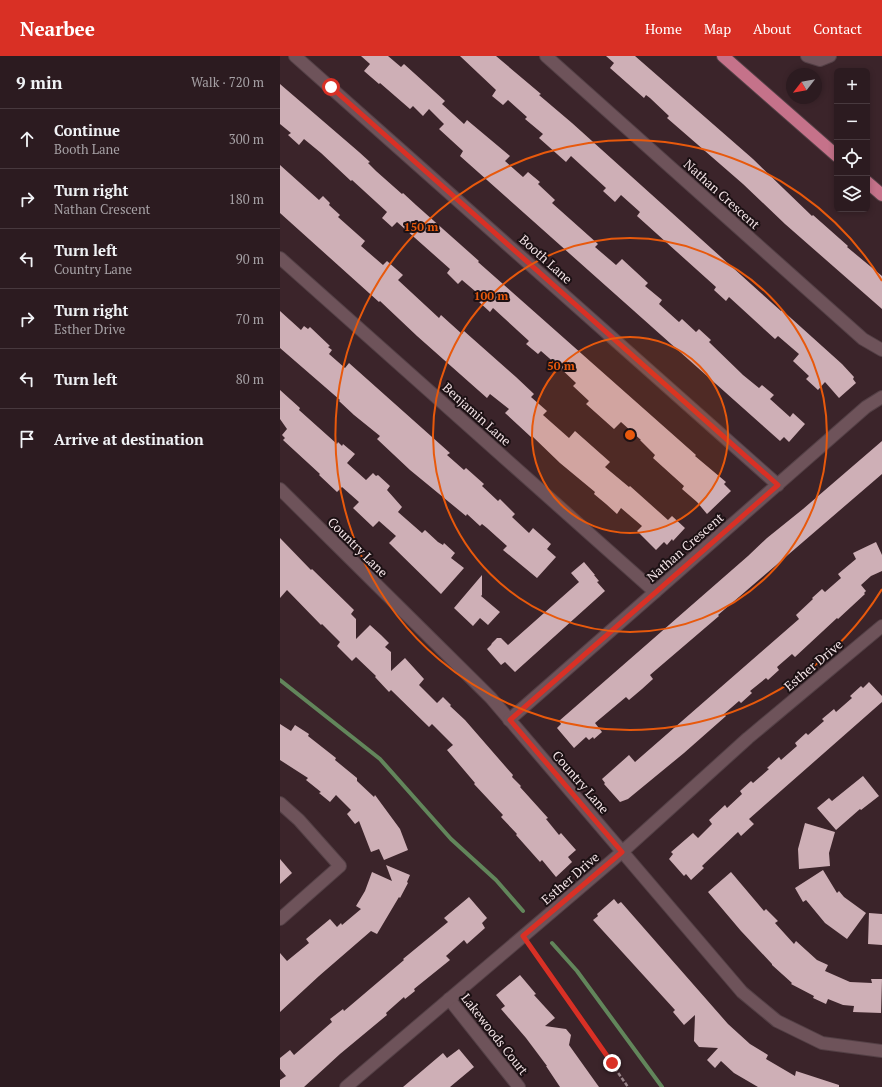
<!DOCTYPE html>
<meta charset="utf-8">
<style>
:root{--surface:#2c1b20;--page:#38282d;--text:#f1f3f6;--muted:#a6a1a5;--line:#48393e;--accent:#d93025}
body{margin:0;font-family:"PT Serif",serif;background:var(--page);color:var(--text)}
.controls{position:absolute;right:12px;top:12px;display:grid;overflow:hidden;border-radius:6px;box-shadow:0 2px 6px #0003}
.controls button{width:36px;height:36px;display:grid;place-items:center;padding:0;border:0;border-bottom:1px solid var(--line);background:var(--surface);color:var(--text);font:20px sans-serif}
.compass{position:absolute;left:506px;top:12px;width:36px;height:36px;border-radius:50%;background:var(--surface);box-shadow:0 2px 6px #0003;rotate:239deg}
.stop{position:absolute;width:12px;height:12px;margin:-9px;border:3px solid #d93025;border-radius:50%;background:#fff}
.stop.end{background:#d93025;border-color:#fff;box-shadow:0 1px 4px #0008}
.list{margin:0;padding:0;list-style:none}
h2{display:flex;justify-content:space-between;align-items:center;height:52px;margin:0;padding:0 16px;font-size:17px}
h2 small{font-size:13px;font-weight:400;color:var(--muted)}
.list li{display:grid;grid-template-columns:26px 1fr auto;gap:12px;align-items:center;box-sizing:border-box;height:60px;padding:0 16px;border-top:1px solid var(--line)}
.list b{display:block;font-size:15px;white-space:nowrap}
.list p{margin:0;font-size:13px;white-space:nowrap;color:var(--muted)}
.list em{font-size:13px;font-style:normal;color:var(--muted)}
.icon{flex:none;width:22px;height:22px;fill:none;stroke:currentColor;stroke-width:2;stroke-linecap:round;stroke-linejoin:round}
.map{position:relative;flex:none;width:602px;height:1031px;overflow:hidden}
header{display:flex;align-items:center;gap:24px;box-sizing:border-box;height:56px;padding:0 20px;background:var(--accent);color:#fff}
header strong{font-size:19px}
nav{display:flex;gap:22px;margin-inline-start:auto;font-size:14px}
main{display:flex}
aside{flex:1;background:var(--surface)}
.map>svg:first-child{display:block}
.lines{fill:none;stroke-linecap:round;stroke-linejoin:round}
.stream{stroke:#62865b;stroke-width:4}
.building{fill:#ceafb6}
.minor-casing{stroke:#544046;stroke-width:14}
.major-casing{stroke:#544046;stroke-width:14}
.path{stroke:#9a868b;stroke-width:2.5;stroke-dasharray:4 2;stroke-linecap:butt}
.minor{stroke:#6e535a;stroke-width:12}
.major{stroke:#c5728a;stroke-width:12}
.route{stroke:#d93025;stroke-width:5}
.ring{fill:none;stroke:#e8590c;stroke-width:2}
.labels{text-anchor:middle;stroke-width:4;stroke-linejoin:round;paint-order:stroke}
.street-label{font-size:13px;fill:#f3e3e6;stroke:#1c1114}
.centre{fill:#e8590c;stroke:#1c1114;stroke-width:2}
.ring-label{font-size:12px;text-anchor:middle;font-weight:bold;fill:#e8590c;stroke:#1c1114;stroke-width:4;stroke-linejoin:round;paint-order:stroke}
</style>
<header>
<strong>Nearbee</strong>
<nav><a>Home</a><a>Map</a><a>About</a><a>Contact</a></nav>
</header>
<main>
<aside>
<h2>9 min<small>Walk · 720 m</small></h2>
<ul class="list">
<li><svg class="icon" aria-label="ahead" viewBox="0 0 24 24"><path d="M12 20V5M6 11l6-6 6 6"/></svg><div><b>Continue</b><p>Booth Lane</p></div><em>300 m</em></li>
<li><svg class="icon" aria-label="right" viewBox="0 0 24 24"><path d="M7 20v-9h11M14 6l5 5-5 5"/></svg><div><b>Turn right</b><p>Nathan Crescent</p></div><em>180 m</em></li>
<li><svg class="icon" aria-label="left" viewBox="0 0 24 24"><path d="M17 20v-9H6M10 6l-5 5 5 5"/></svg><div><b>Turn left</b><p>Country Lane</p></div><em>90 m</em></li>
<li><svg class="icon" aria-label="right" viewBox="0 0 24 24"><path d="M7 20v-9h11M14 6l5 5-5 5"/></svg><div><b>Turn right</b><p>Esther Drive</p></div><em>70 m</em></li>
<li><svg class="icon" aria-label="left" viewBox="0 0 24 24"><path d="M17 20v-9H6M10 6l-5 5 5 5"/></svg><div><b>Turn left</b></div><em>80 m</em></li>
<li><svg class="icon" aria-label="arrive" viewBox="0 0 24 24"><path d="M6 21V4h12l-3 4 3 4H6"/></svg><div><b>Arrive at destination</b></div></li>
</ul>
</aside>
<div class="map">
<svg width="602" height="1031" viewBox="0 0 602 1031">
<rect width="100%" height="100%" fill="#3b242a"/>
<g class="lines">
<!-- stream -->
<g class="stream">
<path d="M 0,624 L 100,703 L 171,783 L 216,824 L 243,855"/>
<path d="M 272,887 L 297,915 L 382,1031"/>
</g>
</g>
<!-- building -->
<g class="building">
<path d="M 81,0 L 108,0 L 121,11 L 124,8 L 165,45 L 162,48 L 184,68 L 187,64 L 230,100 L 225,105 L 243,121 L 248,116 L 260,126 L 258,128 L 275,144 L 272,147 L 318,188 L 315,191 L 336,209 L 342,203 L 368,227 L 365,230 L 382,244 L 379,248 L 399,266 L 402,263 L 416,276 L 419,273 L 431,284 L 429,286 L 463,319 L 479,332 L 482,329 L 494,339 L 490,343 L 510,361 L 513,357 L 525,368 L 509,386 L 504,381 L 500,385 L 180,100 L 183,95 L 159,73 L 164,68 L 149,53 L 143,60 L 133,50 L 130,53 L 100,27 L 99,28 L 84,15 L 90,8 Z"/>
<path d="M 180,0 L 216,0 L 261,38 L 259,39 L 292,67 L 501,255 L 502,254 L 562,308 L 574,321 L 573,323 L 576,327 L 559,342 L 545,326 L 538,334 L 526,323 L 529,320 L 513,305 L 519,298 L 498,280 L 495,283 L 449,241 L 446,245 L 434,234 L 436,231 L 357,160 L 360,156 L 341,139 L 335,146 L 323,135 L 326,132 L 291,100 L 286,106 L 259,82 L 263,78 L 245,63 L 247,61 L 228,44 L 223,49 L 212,40 L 216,34 Z"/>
<path d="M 326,0 L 355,0 L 473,103 L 532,160 L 533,159 L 568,190 L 567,191 L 602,220 L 602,253 L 505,168 L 463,128 L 387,62 L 389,60 L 370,42 L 366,39 L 364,42 L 330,12 L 334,7 Z"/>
<path d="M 0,28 L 79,96 L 90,106 L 88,107 L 96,115 L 122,138 L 123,137 L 136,149 L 199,205 L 198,206 L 416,399 L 415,400 L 446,426 L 444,428 L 451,435 L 427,458 L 417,446 L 402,433 L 404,430 L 373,402 L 375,399 L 360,384 L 361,384 L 341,366 L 334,373 L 306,348 L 309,345 L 293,330 L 296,327 L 277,309 L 261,295 L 258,298 L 246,288 L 249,285 L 213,252 L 210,256 L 198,245 L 202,241 L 182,224 L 178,228 L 167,217 L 170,213 L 117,166 L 112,171 L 102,162 L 107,156 L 72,124 L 71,125 L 41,97 L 24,83 L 19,89 L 8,79 L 11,77 L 0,68 Z"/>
<path d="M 0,109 L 39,144 L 43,140 L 50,147 L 49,149 L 60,159 L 58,161 L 85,185 L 81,190 L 103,209 L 107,205 L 123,219 L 118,224 L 159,262 L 161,259 L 182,278 L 184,275 L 236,321 L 254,338 L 251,341 L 267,355 L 263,359 L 289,382 L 295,375 L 330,406 L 325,411 L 349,431 L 350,430 L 388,464 L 392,460 L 405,472 L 393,485 L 392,483 L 387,489 L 384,486 L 376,494 L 357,475 L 362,470 L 341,452 L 337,458 L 326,448 L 314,438 L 315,436 L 280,407 L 252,380 L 251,381 L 225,357 L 229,353 L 210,338 L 207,342 L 137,280 L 100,245 L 99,246 L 89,237 L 0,157 Z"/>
<path d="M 0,255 L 21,274 L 24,270 L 28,273 L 30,271 L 50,290 L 48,291 L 52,294 L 49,298 L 65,312 L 69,307 L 170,397 L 167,399 L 184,414 L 186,412 L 204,428 L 202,430 L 218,445 L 220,443 L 235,458 L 232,461 L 249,477 L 253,472 L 271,488 L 267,493 L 276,501 L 257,522 L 223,494 L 227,490 L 207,472 L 202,468 L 200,470 L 187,458 L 186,460 L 130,414 L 97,383 L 100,380 L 74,359 L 59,345 L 60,344 L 0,292 Z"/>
<path d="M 0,334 L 20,352 L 19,354 L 57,388 L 58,386 L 62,390 L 63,388 L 75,398 L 67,407 L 86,424 L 93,417 L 96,420 L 98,419 L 110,430 L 107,434 L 122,451 L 118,456 L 142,477 L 145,474 L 158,486 L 163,489 L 164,487 L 175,497 L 171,502 L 184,512 L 161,538 L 109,487 L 116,480 L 99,465 L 93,471 L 73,452 L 79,446 L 62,431 L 57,436 L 39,419 L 40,418 L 3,384 L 5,382 L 2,379 L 7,373 L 0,363 Z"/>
<path d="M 602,385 L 602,418 L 438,559 L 439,560 L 370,619 L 373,623 L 362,633 L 349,644 L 346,641 L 315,667 L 322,676 L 314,683 L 313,681 L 309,684 L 306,681 L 294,692 L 277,672 L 281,668 L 279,665 L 468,500 L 487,482 L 523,453 Z"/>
<path d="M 0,482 L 31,514 L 32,513 L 74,554 L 71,558 L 76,563 L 76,583 L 90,569 L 101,579 L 109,587 L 105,591 L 111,596 L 111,615 L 125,602 L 144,623 L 139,629 L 157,647 L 163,641 L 171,649 L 170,650 L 185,664 L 225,710 L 233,719 L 232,721 L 241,730 L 240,731 L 268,762 L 266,763 L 279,779 L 281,777 L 288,785 L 296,794 L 288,801 L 292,806 L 276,821 L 262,804 L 260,806 L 236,779 L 237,778 L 221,761 L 223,759 L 194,728 L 195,727 L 167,694 L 173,689 L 152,668 L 149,671 L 111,634 L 109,636 L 95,621 L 96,620 L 76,601 L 72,605 L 57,590 L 60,586 L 42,568 L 41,569 L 7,534 L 0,542 Z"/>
<path d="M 596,486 L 602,499 L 602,515 L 591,520 L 581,529 L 586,535 L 584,537 L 585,538 L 558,563 L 557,562 L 515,601 L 512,598 L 497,611 L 499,614 L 488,624 L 486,622 L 470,635 L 472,637 L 461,647 L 459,645 L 444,658 L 446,660 L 404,697 L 348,743 L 340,746 L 324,728 L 325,727 L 322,723 L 349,699 L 355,706 L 519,563 L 516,559 L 533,543 L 532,542 L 542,533 L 545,536 L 561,522 L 558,518 L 576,503 L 573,497 Z"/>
<path d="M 304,506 L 315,519 L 314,519 L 319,525 L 317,526 L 325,535 L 235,616 L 225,606 L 221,609 L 207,593 L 211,589 L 212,587 L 217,582 L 221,582 L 228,589 L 299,526 L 291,517 Z"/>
<path d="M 202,519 L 202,539 L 201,540 L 220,556 L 208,569 L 200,562 L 193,570 L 174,552 Z"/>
<path d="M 589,626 L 602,640 L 602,646 L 469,763 L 474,768 L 461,780 L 458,776 L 439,794 L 422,810 L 424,812 L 411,824 L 406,818 L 404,820 L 389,803 L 393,798 L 391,796 L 413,777 L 418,782 L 432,768 L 429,764 L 445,749 L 447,752 L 462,738 L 460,735 L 471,725 L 473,727 L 489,713 L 487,712 L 499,701 L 501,704 L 517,690 L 515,687 L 526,677 L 528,679 L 544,665 L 542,663 L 554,653 L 556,656 L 572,642 L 570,640 L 581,630 L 583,632 Z"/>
<path d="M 0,668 L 11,675 L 15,669 L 29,678 L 28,680 L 56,702 L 55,704 L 77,722 L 77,725 L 94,741 L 95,739 L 120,773 L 128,794 L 104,804 L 99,793 L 91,796 L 79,765 L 75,768 L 67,758 L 71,754 L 56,739 L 50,746 L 39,737 L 41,736 L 26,724 L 28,722 L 0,704 Z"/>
<path d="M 583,720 L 599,740 L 581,754 L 580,753 L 556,774 L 537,752 L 549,742 L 552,745 Z"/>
<path d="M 525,767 L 555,776 L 549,797 L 550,810 L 519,813 L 518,793 Z"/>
<path d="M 0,803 L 12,817 L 0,828 Z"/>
<path d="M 106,809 L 130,819 L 127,826 L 128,827 L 120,842 L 119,841 L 97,878 L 91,875 L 39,920 L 0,956 L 0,897 L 7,905 L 29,887 L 26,883 L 50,863 L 57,871 L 61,867 L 62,869 L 81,853 L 76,850 L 85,835 L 92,816 L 112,825 Z"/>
<path d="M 543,814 L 557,837 L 559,835 L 564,841 L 586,857 L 567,883 L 545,867 L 526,844 L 523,846 L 515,832 Z"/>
<path d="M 451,816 L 484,855 L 486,853 L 498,865 L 495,867 L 514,888 L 516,885 L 537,904 L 548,909 L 545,915 L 570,926 L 592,927 L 591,923 L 602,923 L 601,957 L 573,956 L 574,950 L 563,949 L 548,943 L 546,948 L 533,942 L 534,940 L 511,928 L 512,927 L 492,909 L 492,908 L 461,875 L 428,836 Z"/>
<path d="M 189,841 L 207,862 L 202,867 L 205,872 L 187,888 L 184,884 L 166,900 L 170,904 L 134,933 L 135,935 L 125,943 L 124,941 L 106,957 L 107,959 L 60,998 L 24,1031 L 0,1031 L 0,1024 L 6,1020 L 0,1013 L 0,1002 L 10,994 L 14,999 L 52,966 L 50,963 L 63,953 L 64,955 L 124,904 L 123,903 L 168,866 L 164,862 Z"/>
<path d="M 334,843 L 338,848 L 341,846 L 448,968 L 470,988 L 488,999 L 486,1003 L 515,1020 L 516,1015 L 559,1029 L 559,1031 L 478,1031 L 454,1017 L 441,1005 L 435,1012 L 427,1004 L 438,992 L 419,991 L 414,985 L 415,959 L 404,969 L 393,956 L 395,954 L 313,864 L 318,860 L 317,858 Z"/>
<path d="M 589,857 L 602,858 L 602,889 L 588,888 Z"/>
<path d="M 240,919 L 256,938 L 254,939 L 275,962 L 265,970 L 286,973 L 291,979 L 289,989 L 319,1031 L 280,1031 L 266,1010 L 267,1010 L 246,982 L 221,953 L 225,950 L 216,939 Z"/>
<path d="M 179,993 L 194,1011 L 170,1031 L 123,1031 L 163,997 L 167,1002 Z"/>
</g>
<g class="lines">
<defs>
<g id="minor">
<path d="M 15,0 L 498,429"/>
<path d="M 266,0 L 583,283 L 602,294"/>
<path d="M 527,0 L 540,4 L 550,0"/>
<path d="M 0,202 L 375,536"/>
<path d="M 0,433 L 211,642 L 462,936 L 497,965 L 542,987 L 602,995"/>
<path d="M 229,664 L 586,351 L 602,341"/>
<path d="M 0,747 L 19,764 L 60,810 L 0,863"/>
<path d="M 169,943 L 239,1031"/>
<path d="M 66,1031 L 342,796 L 468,682 L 602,570"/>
</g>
<g id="major">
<path d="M 443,0 L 557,100"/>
<path d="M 587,126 L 602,139"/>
</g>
</defs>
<!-- minor casing -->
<use href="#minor" class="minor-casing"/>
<!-- major casing -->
<use href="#major" class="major-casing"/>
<!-- path -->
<path class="path" d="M 249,889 L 348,1031"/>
<!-- minor -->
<use href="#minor" class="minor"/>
<!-- major -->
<use href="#major" class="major"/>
</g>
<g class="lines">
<!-- route -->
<path class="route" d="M 51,31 L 498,429 L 230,664 L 342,796 L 243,880 L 332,1007"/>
</g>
<!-- distance rings -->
<circle cx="350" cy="379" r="98" fill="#e8590c" fill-opacity=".12"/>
<g class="ring">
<circle cx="350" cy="379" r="98"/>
<circle cx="350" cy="379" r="197"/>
<path d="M602 533A295 295 0 1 1 602 225"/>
</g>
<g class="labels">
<!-- street labels -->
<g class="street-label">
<text transform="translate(442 138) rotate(42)" y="5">Nathan Crescent</text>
<text transform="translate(266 203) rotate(42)" y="5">Booth Lane</text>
<text transform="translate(197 358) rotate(42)" y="5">Benjamin Lane</text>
<text transform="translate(78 491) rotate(45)" y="5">Country Lane</text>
<text transform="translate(405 491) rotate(-41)" y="5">Nathan Crescent</text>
<text transform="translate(533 609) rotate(-40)" y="5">Esther Drive</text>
<text transform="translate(301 726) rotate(49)" y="5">Country Lane</text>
<text transform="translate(290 822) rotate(-41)" y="5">Esther Drive</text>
<text transform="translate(215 978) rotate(52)" y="5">Lakewoods Court</text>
</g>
</g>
<circle cx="350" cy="379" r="6" class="centre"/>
<g class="ring-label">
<text x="141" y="175">150 m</text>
<text x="211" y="244">100 m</text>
<text x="281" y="314">50 m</text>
</g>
</svg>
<div class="controls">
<button>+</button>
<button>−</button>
<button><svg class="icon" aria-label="locate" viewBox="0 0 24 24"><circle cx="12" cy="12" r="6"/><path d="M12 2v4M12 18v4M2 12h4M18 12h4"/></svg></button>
<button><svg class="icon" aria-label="layers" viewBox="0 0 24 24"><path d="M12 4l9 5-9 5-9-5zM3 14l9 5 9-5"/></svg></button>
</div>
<svg class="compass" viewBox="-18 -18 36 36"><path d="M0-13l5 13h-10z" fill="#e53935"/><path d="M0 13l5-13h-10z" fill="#a6a1a5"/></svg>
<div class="stop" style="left:51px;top:31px"></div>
<div class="stop end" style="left:332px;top:1007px"></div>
</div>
</main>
